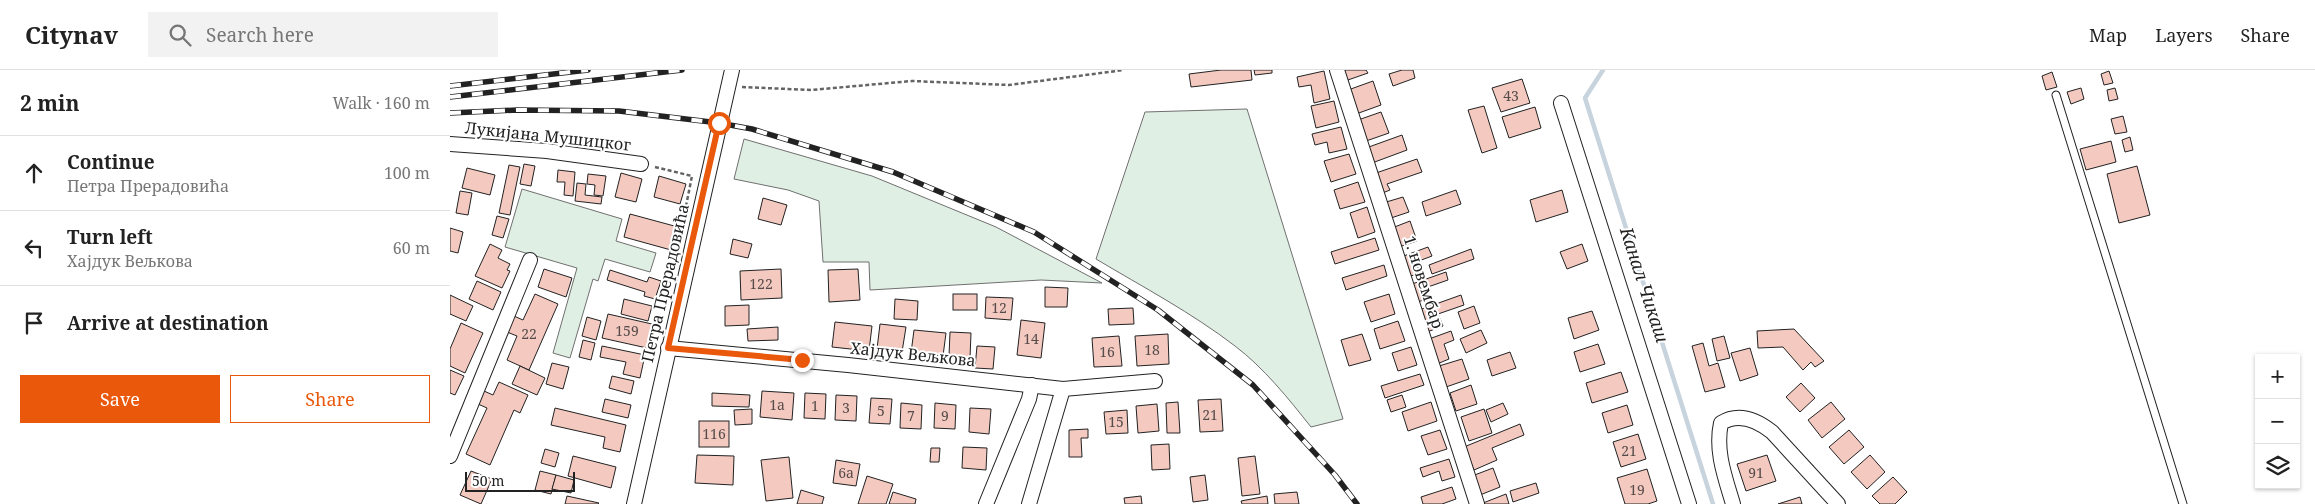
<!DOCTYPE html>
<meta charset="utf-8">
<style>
:root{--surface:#fff;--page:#f2f2f2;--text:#222;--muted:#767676;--line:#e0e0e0;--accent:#ea580c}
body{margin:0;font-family:"Noto Serif",serif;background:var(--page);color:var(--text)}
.controls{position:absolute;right:15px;bottom:15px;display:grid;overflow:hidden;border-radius:0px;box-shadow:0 1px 4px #0004}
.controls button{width:45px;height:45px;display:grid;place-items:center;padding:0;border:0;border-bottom:1px solid var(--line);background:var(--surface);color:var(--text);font:25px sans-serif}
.scale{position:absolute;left:15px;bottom:12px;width:110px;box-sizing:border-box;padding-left:5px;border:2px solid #222;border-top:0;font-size:14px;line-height:18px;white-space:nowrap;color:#222;-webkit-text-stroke:4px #fff;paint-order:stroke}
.stop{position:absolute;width:15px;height:15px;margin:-11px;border:4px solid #ea580c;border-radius:50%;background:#fff}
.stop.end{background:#ea580c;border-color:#fff;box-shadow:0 1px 5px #0008}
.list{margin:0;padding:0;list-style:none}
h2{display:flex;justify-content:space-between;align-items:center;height:65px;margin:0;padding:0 20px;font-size:21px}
h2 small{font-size:16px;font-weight:400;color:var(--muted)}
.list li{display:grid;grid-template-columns:32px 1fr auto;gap:15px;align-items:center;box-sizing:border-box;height:75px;padding:0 20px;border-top:1px solid var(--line)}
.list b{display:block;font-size:19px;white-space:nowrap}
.list p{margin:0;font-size:16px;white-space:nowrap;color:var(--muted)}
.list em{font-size:16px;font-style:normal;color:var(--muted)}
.actions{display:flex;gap:10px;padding:15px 20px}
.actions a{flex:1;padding:11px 0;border:1px solid var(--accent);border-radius:0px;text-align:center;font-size:18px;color:var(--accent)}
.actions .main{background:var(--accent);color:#fff}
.icon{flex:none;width:28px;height:28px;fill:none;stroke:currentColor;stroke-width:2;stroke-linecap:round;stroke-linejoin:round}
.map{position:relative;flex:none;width:1865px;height:434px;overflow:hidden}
header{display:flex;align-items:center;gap:30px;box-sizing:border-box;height:70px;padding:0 25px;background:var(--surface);border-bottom:1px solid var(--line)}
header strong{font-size:24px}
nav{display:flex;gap:28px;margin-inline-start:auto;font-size:18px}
.search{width:350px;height:45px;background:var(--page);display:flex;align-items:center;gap:12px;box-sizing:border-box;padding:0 18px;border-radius:0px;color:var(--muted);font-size:19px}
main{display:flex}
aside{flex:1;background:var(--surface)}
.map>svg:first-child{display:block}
.green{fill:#e0efe3;stroke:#6f6f6f}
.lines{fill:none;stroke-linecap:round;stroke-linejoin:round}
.stream{stroke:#c7d3dd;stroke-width:4.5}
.building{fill:#f3c9c0;stroke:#222}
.service-casing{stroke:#222;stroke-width:9}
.minor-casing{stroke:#222;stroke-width:16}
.path{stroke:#646464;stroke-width:2.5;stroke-dasharray:4 2.5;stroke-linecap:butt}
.service{stroke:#fff;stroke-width:7}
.minor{stroke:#fff;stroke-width:14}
.rail-casing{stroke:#222;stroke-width:5.5}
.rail{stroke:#fff;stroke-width:4;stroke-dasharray:11;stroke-linecap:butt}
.route{stroke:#ea580c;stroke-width:6}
.labels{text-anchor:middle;stroke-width:4;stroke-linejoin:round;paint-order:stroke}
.number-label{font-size:14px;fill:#564c4a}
.street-label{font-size:16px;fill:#222;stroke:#fff}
.water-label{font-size:18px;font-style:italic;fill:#222;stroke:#fff}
</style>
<header>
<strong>Citynav</strong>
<div class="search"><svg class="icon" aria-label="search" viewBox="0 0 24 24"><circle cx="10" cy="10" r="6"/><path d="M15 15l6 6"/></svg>Search here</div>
<nav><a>Map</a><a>Layers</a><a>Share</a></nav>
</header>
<main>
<aside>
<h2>2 min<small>Walk · 160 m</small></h2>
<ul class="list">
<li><svg class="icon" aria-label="ahead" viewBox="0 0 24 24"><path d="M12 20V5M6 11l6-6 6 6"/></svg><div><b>Continue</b><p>Петра Прерадовића</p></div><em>100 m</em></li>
<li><svg class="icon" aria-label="left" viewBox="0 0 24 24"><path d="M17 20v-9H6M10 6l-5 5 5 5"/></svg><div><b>Turn left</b><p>Хајдук Вељкова</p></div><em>60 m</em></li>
<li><svg class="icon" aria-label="arrive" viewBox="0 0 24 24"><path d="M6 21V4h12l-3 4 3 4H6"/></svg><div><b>Arrive at destination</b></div></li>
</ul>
<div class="actions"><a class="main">Save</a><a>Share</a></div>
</aside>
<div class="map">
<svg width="1865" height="434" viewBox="0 0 1865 434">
<rect width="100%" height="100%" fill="#fff"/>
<!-- green -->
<g class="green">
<path d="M 797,39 L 893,349 L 861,357 C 838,328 814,298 785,276 C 742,243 693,217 646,189 L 695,42 Z"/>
<path d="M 294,69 L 422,106 L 546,157 L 652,213 L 591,210 L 420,220 L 419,192 L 373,192 L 369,131 L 338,120 L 284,109 Z"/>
<path d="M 72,119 L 172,149 L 166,171 L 206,183 L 200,202 L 155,189 L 148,211 L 143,209 L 120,288 L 103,283 L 127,198 L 55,177 Z"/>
</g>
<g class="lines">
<!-- stream -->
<path class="stream" d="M 1153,0 L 1135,28 L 1263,434"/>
</g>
<!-- building -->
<g class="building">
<path d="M 771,0 L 801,0 L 802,10 L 741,17 L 739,4 Z"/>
<path d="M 804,0 L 822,0 L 822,3 L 805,5 Z"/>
<path d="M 891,0 L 916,0 L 918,3 L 895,11 Z"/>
<path d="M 952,0 L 963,0 L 965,8 L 943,16 L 939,4 Z"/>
<path d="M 874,1 L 880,29 L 864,33 L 861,15 L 849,17 L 847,7 Z"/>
<path d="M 1659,1 L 1663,13 L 1654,15 L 1651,4 Z"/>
<path d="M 1602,2 L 1607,17 L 1596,20 L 1592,6 Z"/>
<path d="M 1072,9 L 1080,33 L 1051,42 L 1042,18 Z"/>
<path d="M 923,11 L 931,35 L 906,44 L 898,20 Z"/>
<path d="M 1631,18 L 1634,29 L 1621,34 L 1617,22 Z"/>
<path d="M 1665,18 L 1668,29 L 1659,31 L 1657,20 Z"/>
<path d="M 884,31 L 889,52 L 866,58 L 861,36 Z"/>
<path d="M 1034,36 L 1047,78 L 1032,83 L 1018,40 Z"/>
<path d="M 1085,37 L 1091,58 L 1059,68 L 1052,47 Z"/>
<path d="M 931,42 L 939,63 L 916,71 L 908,50 Z"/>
<path d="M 1673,46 L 1677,62 L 1665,64 L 1661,49 Z"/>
<path d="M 891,57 L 897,79 L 879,83 L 877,72 L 865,75 L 862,64 Z"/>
<path d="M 952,65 L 957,80 L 922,93 L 916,78 Z"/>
<path d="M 1680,67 L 1683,80 L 1675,82 L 1672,70 Z"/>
<path d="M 1661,71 L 1666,92 L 1636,100 L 1630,79 Z"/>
<path d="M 899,84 L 906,104 L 881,112 L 874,91 Z"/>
<path d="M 967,89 L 972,102 L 937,114 L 940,120 L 930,124 L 923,104 Z"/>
<path d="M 74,94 L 85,96 L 81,116 L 70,114 Z"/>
<path d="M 59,95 L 70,97 L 60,145 L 49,143 Z"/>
<path d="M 1687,96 L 1700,145 L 1669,153 L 1657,104 Z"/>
<path d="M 17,98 L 45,105 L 40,125 L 12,118 Z"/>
<path d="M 108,100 L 125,102 L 123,126 L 114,125 L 115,112 L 107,112 Z"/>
<path d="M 171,103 L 192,109 L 186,132 L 165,127 Z"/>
<path d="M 138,104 L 156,106 L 153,126 L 144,125 L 145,115 L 137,114 Z"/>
<path d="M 209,106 L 236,114 L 230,134 L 204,127 Z"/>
<path d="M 908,112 L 915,132 L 890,139 L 884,120 Z"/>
<path d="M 127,113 L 136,114 L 135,125 L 152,127 L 151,134 L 125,131 Z"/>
<path d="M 1006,120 L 1011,134 L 976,146 L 972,132 Z"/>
<path d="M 1112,120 L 1118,142 L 1086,152 L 1080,130 Z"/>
<path d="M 10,121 L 22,123 L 18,145 L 6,143 Z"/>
<path d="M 953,127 L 959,142 L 938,149 L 933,133 Z"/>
<path d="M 313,128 L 337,135 L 331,155 L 308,149 Z"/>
<path d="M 917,137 L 925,162 L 908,168 L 900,143 Z"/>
<path d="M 180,144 L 228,157 L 221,180 L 174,167 Z"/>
<path d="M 47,146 L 59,149 L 53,168 L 42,165 Z"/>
<path d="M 960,151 L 967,171 L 949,177 L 942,158 Z"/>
<path d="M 0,158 L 13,162 L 8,183 L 0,181 Z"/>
<path d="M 925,168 L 929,180 L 885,194 L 881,182 Z"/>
<path d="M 283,169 L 302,174 L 298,188 L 280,184 Z"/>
<path d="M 40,174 L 52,180 L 48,188 L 60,194 L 57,200 L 60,201 L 52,218 L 25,206 Z"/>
<path d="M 1132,174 L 1138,191 L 1117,199 L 1110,182 Z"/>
<path d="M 978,177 L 982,186 L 966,192 L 970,203 L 958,207 L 951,187 Z"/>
<path d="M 1021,179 L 1024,189 L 982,204 L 979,195 Z"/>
<path d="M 934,195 L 937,206 L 896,220 L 892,208 Z"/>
<path d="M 94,199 L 122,208 L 116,227 L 88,217 Z"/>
<path d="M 331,199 L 332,228 L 291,230 L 290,201 Z"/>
<path d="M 408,199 L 410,230 L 379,232 L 378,200 Z"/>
<path d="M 160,200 L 197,212 L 199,207 L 211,211 L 205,229 L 194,226 L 195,222 L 157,210 Z"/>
<path d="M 996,202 L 998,210 L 975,218 L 979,228 L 968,232 L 962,214 Z"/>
<path d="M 27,211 L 51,222 L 43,240 L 19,229 Z"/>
<path d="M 595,217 L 618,218 L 617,237 L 595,237 Z"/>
<path d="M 85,224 L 108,234 L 79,300 L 57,290 L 67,266 L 57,262 L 64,246 L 73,250 Z"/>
<rect x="503" y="224" width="24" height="16"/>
<path d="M 939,224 L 945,244 L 921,252 L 914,232 Z"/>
<path d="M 0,225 L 23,236 L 16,251 L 0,244 Z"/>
<path d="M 1011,225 L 1014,235 L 988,244 L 993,256 L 977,262 L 969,240 Z"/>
<path d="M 536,227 L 563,228 L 561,250 L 535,248 Z"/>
<path d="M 174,229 L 202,236 L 198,251 L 171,244 Z"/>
<path d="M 445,229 L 468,231 L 467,250 L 444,249 Z"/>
<path d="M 299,235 L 299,255 L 275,256 L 275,236 Z"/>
<path d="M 1024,236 L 1030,253 L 1014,259 L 1008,242 Z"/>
<path d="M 683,238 L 684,254 L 659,255 L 658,239 Z"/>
<path d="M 1142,241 L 1149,260 L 1124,269 L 1118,248 Z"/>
<path d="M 158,244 L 202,254 L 197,278 L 152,268 Z"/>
<path d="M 137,247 L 151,251 L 146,270 L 132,266 Z"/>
<path d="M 571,250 L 595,253 L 591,288 L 567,285 Z"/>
<path d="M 948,251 L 955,271 L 930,279 L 924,259 Z"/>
<path d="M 385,252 L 422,256 L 419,281 L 382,277 Z"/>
<path d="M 11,253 L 33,263 L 15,303 L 0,296 L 0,279 Z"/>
<path d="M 430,254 L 456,257 L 452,282 L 427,279 Z"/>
<path d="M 328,257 L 328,270 L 298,271 L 297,259 Z"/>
<path d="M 1344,259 L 1374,291 L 1365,297 L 1361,292 L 1353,300 L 1333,277 L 1308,278 L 1307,261 Z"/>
<path d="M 464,260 L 496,263 L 493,286 L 461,283 Z"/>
<path d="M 1031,260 L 1037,273 L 1016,283 L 1010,269 Z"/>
<path d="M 1001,261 L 1004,270 L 994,274 L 999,289 L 987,294 L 979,269 Z"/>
<path d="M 500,262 L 521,263 L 520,288 L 499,286 Z"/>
<path d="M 718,264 L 719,294 L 687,296 L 685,266 Z"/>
<path d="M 912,264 L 921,290 L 899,296 L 891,270 Z"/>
<path d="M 669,266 L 672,296 L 644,297 L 642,268 Z"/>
<path d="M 1274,266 L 1280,288 L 1267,291 L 1262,269 Z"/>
<path d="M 133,270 L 145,273 L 141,290 L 129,287 Z"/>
<path d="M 1253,273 L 1259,296 L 1268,293 L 1275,317 L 1255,322 L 1242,276 Z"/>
<path d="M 1148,274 L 1155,294 L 1130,302 L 1124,282 Z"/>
<path d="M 152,276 L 195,285 L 190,308 L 173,304 L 176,292 L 150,287 Z"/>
<path d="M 527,276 L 545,277 L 543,299 L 525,298 Z"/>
<path d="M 961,277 L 967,295 L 948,301 L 942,283 Z"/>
<path d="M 1300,278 L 1308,305 L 1290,311 L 1281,283 Z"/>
<path d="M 1060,282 L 1066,298 L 1042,306 L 1037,290 Z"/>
<path d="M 1012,289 L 1019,309 L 996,317 L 989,296 Z"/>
<path d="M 102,293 L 119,297 L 113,319 L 96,314 Z"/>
<path d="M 70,296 L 95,308 L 87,325 L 62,314 Z"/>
<path d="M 0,300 L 14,306 L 5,325 L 0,323 Z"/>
<path d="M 1171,302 L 1178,322 L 1142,333 L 1136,313 Z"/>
<path d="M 970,304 L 974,315 L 935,328 L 931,316 Z"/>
<path d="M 162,306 L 184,311 L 181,324 L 159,318 Z"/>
<path d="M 49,312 L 78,325 L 70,343 L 64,340 L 40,395 L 16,384 L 37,338 L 28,334 L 34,321 L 43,325 Z"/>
<path d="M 1351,313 L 1365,328 L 1350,342 L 1336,327 Z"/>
<path d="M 1021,315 L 1027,334 L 1006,341 L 1000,323 Z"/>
<path d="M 312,321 L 344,323 L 342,350 L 310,347 Z"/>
<path d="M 262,323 L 300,325 L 299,337 L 262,336 Z"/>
<path d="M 355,323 L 376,324 L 375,349 L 354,348 Z"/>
<path d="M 386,325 L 407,326 L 406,351 L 385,350 Z"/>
<path d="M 952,325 L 956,337 L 941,342 L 937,330 Z"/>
<path d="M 421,328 L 442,329 L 440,354 L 419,353 Z"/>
<path d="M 155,329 L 181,335 L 178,348 L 152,342 Z"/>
<path d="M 771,329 L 773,361 L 750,362 L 748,330 Z"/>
<path d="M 728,332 L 730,363 L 717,363 L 716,333 Z"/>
<path d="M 981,332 L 987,351 L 958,361 L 952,342 Z"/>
<path d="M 1381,332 L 1395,349 L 1372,368 L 1358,350 Z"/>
<path d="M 451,333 L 472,335 L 471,359 L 450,358 Z"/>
<path d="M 485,333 L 506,335 L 505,359 L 484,358 Z"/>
<path d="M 1053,333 L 1058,344 L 1041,352 L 1036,340 Z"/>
<path d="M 707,334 L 709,361 L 688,363 L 686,336 Z"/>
<path d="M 1177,335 L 1183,355 L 1158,363 L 1152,343 Z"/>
<path d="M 105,338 L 176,355 L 170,382 L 153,378 L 155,367 L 101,355 Z"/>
<path d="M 520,338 L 541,339 L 539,364 L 519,362 Z"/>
<path d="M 302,339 L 302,354 L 285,355 L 284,340 Z"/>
<path d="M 1034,339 L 1042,363 L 1019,371 L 1011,347 Z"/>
<path d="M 677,340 L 678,363 L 656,364 L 654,342 Z"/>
<rect x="249" y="351" width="30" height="26"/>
<path d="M 1070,354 L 1074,365 L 1042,378 L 1047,390 L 1024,400 L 1014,377 Z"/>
<path d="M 638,359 L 638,368 L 631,368 L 632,387 L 619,387 L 619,360 Z"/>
<path d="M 990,360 L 997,379 L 978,385 L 971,366 Z"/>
<path d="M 1399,360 L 1414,377 L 1394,394 L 1379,377 Z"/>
<path d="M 1188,364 L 1196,389 L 1171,397 L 1163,372 Z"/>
<path d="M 719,374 L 720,399 L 702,400 L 701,375 Z"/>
<path d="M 513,377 L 537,378 L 536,400 L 512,398 Z"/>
<path d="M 481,378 L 490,378 L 489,392 L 480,392 Z"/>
<path d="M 95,379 L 109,383 L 105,397 L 91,393 Z"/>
<path d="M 247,385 L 284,386 L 283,415 L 245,413 Z"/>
<path d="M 1317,385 L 1326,411 L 1296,421 L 1287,394 Z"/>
<path d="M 1420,385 L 1435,402 L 1417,419 L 1401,402 Z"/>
<path d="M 123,386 L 166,397 L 161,418 L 118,406 Z"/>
<path d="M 805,386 L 810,424 L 792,426 L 788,388 Z"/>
<path d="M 339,387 L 343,428 L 316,431 L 311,390 Z"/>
<path d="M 999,389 L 1005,407 L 992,411 L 989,401 L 973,407 L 970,398 Z"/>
<path d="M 386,390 L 410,394 L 406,416 L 383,413 Z"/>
<path d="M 1043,398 L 1050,417 L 1030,425 L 1022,406 Z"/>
<path d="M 1197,399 L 1207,431 L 1198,434 L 1175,434 L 1167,408 Z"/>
<path d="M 21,401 L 42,409 L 31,434 L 10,425 Z"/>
<path d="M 90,401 L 106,405 L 101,424 L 85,420 Z"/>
<path d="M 106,405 L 124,410 L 121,423 L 102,419 Z"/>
<path d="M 755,405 L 758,430 L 743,432 L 740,407 Z"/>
<path d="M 417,406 L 443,414 L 436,434 L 408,434 Z"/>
<path d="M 1443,407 L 1457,422 L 1445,434 L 1430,434 L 1422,426 Z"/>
<path d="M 1086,413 L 1089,423 L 1063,432 L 1060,421 Z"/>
<path d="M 1002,417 L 1006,429 L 992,434 L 973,434 L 971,427 Z"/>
<path d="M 351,420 L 374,427 L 372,434 L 347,434 Z"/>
<path d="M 443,422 L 466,429 L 465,434 L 439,434 Z"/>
<path d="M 847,422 L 849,434 L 825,434 L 824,424 Z"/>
<path d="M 1056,424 L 1059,434 L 1033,434 L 1033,433 Z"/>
<path d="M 117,426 L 149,433 L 148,434 L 115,434 Z"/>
<path d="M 691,426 L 692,434 L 675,434 L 674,428 Z"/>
<path d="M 817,426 L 818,434 L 792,434 L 791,431 Z"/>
<path d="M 1350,427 L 1352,434 L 1328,434 Z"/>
</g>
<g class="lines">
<defs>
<path id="service" d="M 1606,25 L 1733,434"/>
<g id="minor">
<path d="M 887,0 L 1027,434"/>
<path d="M 1111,33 L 1239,434"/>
<path d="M 0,74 L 97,81 L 191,94"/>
<path d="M 218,278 L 398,295 L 613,319 L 705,311"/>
<path d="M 0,386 L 80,190"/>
<path d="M 184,434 L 282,0"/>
<path d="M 536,434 L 579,329 L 582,315"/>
<path d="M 579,434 L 613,319"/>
<path d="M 1283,434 C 1275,407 1265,381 1271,353 C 1289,342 1307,350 1322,362 L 1388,434"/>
</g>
</defs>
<!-- service casing -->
<use href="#service" class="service-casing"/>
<!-- minor casing -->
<use href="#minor" class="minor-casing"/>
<!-- path -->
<g class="path">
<path d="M 292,17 L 361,20 L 462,11 L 559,15 L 674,0"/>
<path d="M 205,97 L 242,106 L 236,136"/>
</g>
<!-- service -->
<use href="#service" class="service"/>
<!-- minor -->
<use href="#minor" class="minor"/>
<defs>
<g id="rail">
<path d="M 0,16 L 138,0"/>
<path d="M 0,27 L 232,0"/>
<path d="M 0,43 L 67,40 L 169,41 L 269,53 L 302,59 L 443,102 L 584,162 L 708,240 L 803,315 L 885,405 L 907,434"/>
</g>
</defs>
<!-- rail casing -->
<use href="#rail" class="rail-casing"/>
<!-- rail -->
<use href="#rail" class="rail"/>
</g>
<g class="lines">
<!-- route -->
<path class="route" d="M 269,53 L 218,278 L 352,290"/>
</g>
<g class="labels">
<!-- number labels -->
<g class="number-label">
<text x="1061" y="31">43</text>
<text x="311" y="219">122</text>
<text x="549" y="243">12</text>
<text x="177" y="266">159</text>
<text x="79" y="269">22</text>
<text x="581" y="274">14</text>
<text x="702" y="285">18</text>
<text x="657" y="287">16</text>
<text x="327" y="340">1a</text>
<text x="365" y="341">1</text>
<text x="396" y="343">3</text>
<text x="431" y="346">5</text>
<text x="760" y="350">21</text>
<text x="461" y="351">7</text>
<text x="495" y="351">9</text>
<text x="666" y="357">15</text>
<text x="264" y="369">116</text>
<text x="1179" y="386">21</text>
<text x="396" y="408">6a</text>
<text x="1306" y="408">91</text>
<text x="1187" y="425">19</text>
</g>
<!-- street labels -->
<g class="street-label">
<text transform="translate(98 66) rotate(6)" y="6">Лукијана Мушицког</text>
<text transform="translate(974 212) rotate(72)" y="6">1. новембар</text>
<text transform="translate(215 213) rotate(-77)" y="6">Петра Прерадовића</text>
<text transform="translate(463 284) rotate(6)" y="6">Хајдук Вељкова</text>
</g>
<!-- water labels -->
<g class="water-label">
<text transform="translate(1194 215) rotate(72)" y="6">Канал Чикаш</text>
</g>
</g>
</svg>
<div class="controls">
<button>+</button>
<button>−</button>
<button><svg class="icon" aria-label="layers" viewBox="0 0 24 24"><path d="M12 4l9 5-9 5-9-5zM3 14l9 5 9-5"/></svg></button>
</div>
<div class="scale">50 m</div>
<div class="stop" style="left:269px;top:53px"></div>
<div class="stop end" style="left:352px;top:290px"></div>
</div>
</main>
